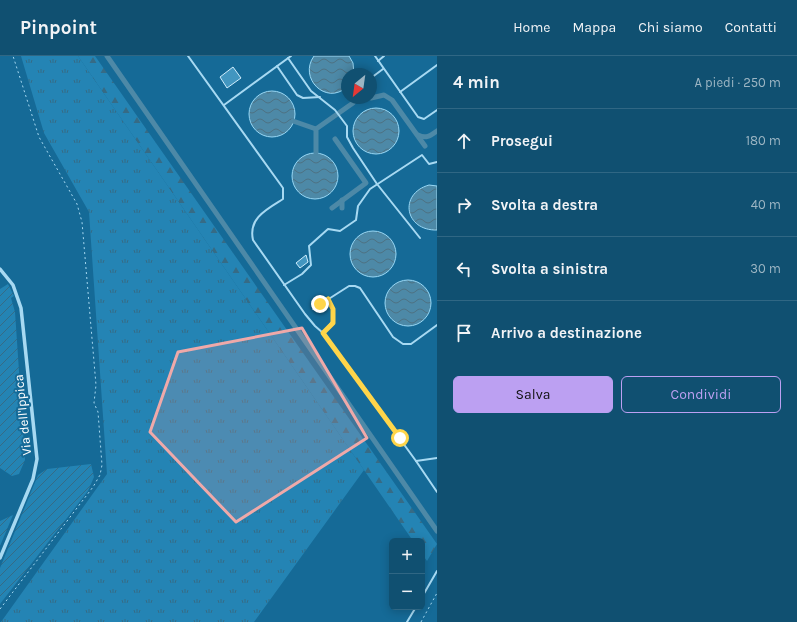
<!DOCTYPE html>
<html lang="it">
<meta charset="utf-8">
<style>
:root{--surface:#105071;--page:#195776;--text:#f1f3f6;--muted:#9cb5c3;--line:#306784;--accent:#bca0f2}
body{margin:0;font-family:Karla,sans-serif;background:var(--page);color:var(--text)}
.controls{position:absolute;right:12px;bottom:12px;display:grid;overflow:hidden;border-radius:6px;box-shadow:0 2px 10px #0003}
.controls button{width:36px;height:36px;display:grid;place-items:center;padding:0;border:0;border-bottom:1px solid var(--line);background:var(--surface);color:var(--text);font:20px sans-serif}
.compass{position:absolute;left:341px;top:12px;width:36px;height:36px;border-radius:50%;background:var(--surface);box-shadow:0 2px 10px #0003;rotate:209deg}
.stop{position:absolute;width:12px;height:12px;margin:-9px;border:3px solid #ffd54a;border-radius:50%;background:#fff}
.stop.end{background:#ffd54a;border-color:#fff;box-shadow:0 1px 4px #0008}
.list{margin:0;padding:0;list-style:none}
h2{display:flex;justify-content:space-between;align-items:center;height:52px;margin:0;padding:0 16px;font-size:17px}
h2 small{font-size:13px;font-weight:400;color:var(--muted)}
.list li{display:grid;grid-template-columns:26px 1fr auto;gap:12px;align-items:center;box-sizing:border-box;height:64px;padding:0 16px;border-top:1px solid var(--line)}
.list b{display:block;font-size:15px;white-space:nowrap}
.list em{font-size:13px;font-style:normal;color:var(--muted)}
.actions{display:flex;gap:8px;padding:12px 16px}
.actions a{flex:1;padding:9px 0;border:1px solid var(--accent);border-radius:6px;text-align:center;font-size:14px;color:var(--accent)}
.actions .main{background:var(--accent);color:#111}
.icon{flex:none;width:22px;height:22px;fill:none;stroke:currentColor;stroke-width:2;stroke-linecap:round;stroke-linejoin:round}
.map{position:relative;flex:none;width:437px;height:566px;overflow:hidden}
header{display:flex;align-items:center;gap:24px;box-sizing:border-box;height:56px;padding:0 20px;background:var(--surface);border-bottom:1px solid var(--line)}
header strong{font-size:19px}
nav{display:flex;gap:22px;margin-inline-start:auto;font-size:14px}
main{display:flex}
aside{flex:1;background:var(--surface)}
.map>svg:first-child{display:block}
.grass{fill:url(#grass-tufts)}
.forest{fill:url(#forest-firs)}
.garden{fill:url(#garden-furrows)}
.water{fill:url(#water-waves);stroke:#99d8f5}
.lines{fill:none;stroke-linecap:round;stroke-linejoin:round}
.canal{stroke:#4d89a7;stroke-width:5}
.building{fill:#4296c0;stroke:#cfedfc}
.path{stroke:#a7d9f2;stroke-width:1;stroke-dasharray:2 3;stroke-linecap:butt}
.lane{stroke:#a7d9f2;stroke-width:2}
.street{stroke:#a7d9f2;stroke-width:3.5}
.route{stroke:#ffd54a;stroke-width:5}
.marked{fill:#efa9a9;fill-opacity:0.2;stroke:#efa9a9;stroke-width:3;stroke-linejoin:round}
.labels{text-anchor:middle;stroke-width:4;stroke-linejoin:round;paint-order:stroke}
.street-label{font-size:13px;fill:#fff;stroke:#156a97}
</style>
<header>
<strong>Pinpoint</strong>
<nav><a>Home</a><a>Mappa</a><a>Chi siamo</a><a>Contatti</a></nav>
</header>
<main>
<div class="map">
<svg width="437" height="566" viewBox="0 0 437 566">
<defs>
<pattern id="grass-tufts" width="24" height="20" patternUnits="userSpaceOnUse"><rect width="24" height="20" fill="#2484b4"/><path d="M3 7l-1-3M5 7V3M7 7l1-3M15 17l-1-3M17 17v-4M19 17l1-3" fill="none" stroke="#366b85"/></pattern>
<pattern id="forest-firs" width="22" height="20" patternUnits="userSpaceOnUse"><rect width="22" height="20" fill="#2484b4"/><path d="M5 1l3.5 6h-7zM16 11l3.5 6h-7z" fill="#366b85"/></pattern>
<pattern id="garden-furrows" width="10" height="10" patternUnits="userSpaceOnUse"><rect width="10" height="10" fill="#2484b4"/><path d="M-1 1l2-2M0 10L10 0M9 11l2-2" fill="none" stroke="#366b85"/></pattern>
<pattern id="water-waves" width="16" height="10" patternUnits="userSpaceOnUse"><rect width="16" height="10" fill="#4d89a7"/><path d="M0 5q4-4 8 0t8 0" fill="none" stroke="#4d7183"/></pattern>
</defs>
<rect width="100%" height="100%" fill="#156a97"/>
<!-- grass -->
<path class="grass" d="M 21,0 L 78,0 L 364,414 L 254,566 L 1,566 L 107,418 L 89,156 L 44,77 Z"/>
<!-- forest -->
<path class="forest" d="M 78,0 L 95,0 L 437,488 L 427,505 L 422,498 L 422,485 L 413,485 Z"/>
<!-- garden -->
<g class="garden">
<path d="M 8,228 L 14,240 L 11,242 L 15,256 L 25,404 L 19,418 L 12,420 L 0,412 L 0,233 Z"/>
<path d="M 91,408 L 94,421 L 88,435 L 0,548 L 0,512 L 38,419 L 47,413 Z"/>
<path d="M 13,459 L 0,490 L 0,465 Z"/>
</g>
<!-- water -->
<g class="water">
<path d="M 314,0 L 349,0 L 353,7 L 354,18 L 347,18 L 347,31 C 326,50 298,22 314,0 Z"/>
<circle cx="272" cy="58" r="23"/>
<circle cx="376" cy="75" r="23"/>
<circle cx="315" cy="120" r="23"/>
<path d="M 429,129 L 437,130 L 437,174 C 405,175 398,138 429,129 Z"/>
<circle cx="373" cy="198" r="23"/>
<circle cx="408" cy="247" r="23"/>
</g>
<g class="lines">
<!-- canal -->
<g class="canal">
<path d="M 107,0 L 437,475"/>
<path d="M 371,42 L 384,39 L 392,44 L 425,90"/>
<path d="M 293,65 L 316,73"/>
<path d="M 418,79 C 426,83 430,80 437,75"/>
<path d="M 316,97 L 316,73 L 353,47"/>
<path d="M 332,152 L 366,127 L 335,83"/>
<path d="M 342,152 L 342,144"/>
</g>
</g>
<!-- building -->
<g class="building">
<path d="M 233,11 L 241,22 L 227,32 L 220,21 Z"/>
<path d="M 306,199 L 308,206 L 300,212 L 296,207 Z"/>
</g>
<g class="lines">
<!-- path -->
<g class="path">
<path d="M 0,553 L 93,431 L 100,419 L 102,409 L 98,356 L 94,347 L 96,329 L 82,166 L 77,148 L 39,81 L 13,0"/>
<path d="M 421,566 L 437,537"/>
</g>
<!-- lane -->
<g class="lane">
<path d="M 188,0 L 283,132 L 283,143 C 267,153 248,162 253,184 L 305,258 L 315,270 L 323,277 L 416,405 L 437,402"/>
<path d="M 375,0 L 418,61 L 424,63 L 437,54"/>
<path d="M 288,2 L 311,35 L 335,54 L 347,70 L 347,81 L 353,92 L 377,128 L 420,182"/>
<path d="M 378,5 L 384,0"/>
<path d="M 277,10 L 297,39 L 303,42 L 320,41"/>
<path d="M 371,22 L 383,13"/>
<path d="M 400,36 L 437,9"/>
<path d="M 224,49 L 291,0"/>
<path d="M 284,229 L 302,218 L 311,209 L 309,190 L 328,173 L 340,175 L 356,164 L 358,150 L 370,133 L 422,99 L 429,108 L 437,106"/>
<path d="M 313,253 L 349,230 L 355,230 L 360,232 L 393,281 L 403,288 L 411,288 L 437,269"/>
<path d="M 323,277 L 334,263 L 333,253 L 328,243"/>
<path d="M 416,405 L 437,436"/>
<path d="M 422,541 L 437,515"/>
<path d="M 407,566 L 416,551"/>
</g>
<!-- street -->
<path class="street" d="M 0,213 L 13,229 L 21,252 L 37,403 L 33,423 L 0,502"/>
</g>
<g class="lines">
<!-- route -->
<path class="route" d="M 320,248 L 328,243 L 333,253 L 333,267 L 323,277 L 400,382"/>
</g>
<!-- marked area -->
<path class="marked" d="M 302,272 L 367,382 L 236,466 L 150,376 L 178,296 Z"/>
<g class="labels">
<!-- street labels -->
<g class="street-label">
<text transform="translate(22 359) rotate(-96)" y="5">Via dell'Ippica</text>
</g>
</g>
</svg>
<div class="controls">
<button>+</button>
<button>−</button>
</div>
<svg class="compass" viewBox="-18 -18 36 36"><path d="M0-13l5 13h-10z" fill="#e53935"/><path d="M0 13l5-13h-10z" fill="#9cb5c3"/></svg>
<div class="stop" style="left:400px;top:382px"></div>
<div class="stop end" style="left:320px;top:248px"></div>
</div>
<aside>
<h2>4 min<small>A piedi · 250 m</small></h2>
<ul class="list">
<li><svg class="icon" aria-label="ahead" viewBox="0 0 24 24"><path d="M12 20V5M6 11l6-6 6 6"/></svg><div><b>Prosegui</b></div><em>180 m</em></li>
<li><svg class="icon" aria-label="right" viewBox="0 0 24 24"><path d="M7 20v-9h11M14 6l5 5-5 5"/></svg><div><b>Svolta a destra</b></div><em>40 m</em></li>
<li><svg class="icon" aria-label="left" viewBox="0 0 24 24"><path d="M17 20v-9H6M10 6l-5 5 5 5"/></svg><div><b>Svolta a sinistra</b></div><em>30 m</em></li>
<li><svg class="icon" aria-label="arrive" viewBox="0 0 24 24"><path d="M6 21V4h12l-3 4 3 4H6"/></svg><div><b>Arrivo a destinazione</b></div></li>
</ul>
<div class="actions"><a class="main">Salva</a><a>Condividi</a></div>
</aside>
</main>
